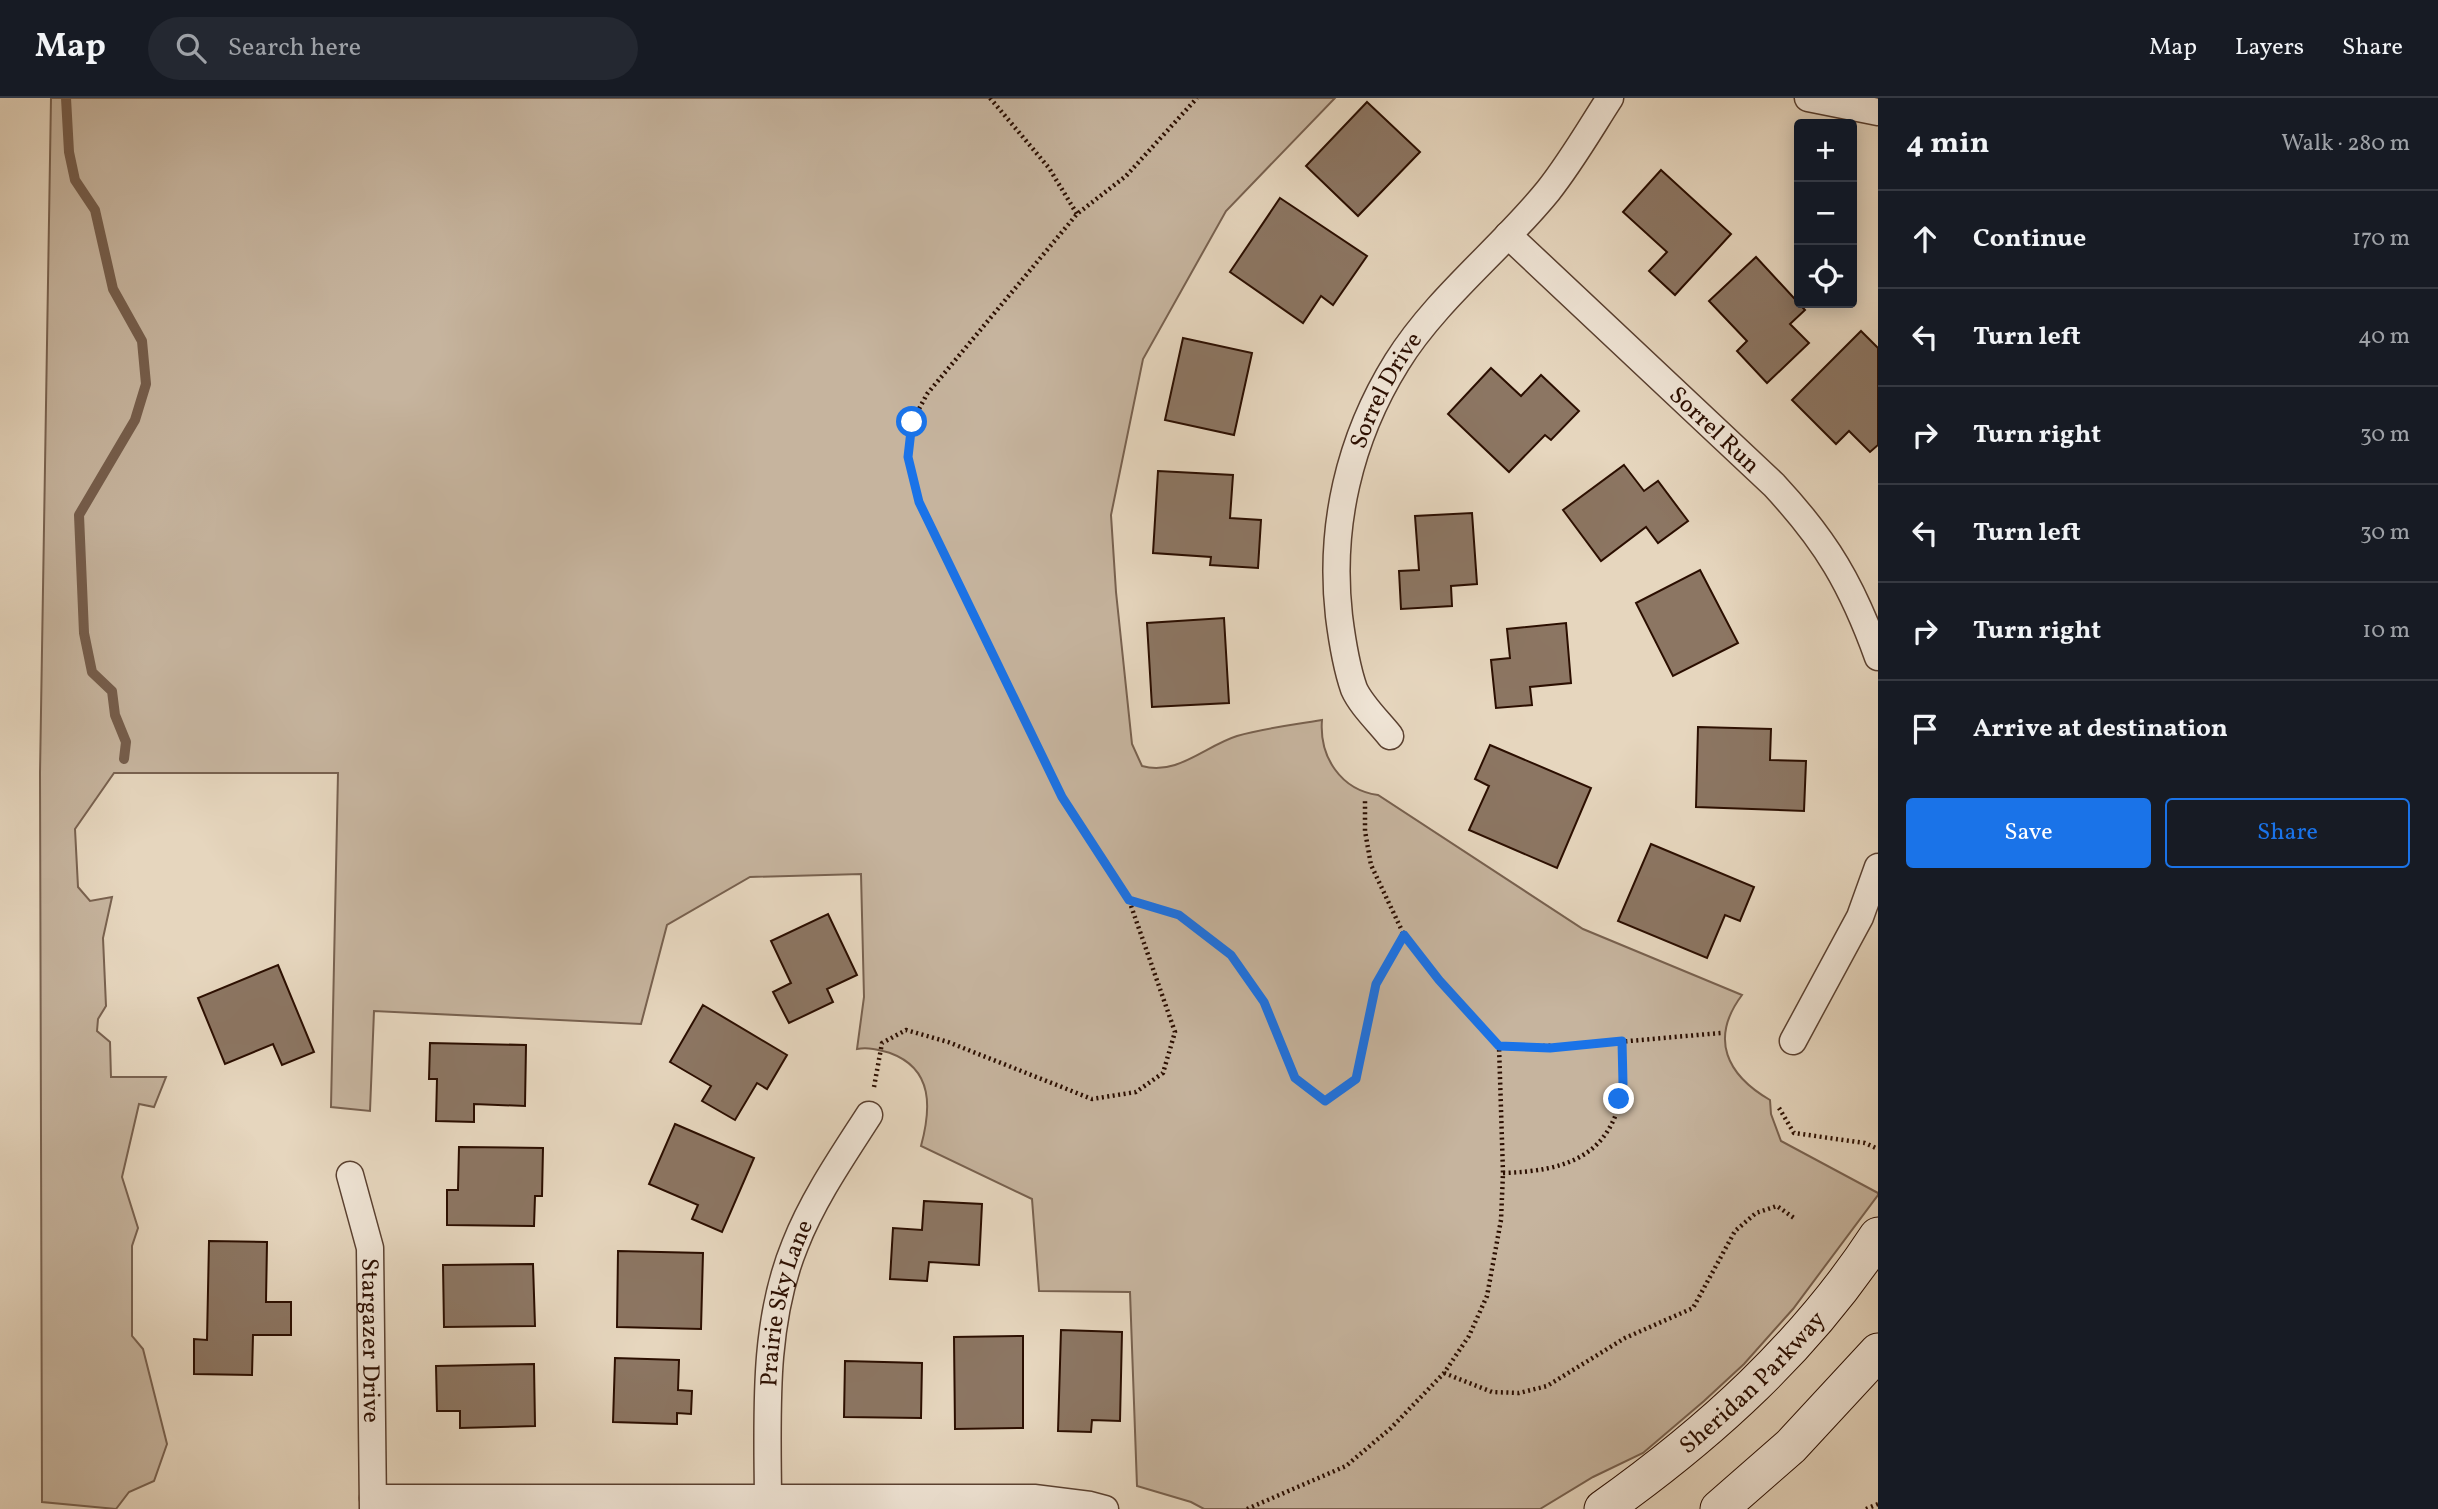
<!DOCTYPE html>
<meta charset="utf-8">
<style>
:root{--surface:#171b24;--page:#242831;--text:#f1f3f6;--muted:#9ea1a6;--line:#363941;--accent:#1a73e8}
body{margin:0;font-family:Vollkorn,serif;background:var(--page);color:var(--text)}
.controls{position:absolute;right:21px;top:21px;display:grid;overflow:hidden;border-radius:7px;box-shadow:0 4px 18px #0003}
.controls button{width:63px;height:63px;display:grid;place-items:center;padding:0;border:0;border-bottom:2px solid var(--line);background:var(--surface);color:var(--text);font:35px sans-serif}
.stop{position:absolute;width:21px;height:21px;margin:-16px;border:5px solid #1a73e8;border-radius:50%;background:#fff}
.stop.end{background:#1a73e8;border-color:#fff;box-shadow:0 2px 7px #0008}
.list{margin:0;padding:0;list-style:none}
h2{display:flex;justify-content:space-between;align-items:center;height:91px;margin:0;padding:0 28px;font-size:30px}
h2 small{font-size:23px;font-weight:400;color:var(--muted)}
.list li{display:grid;grid-template-columns:46px 1fr auto;gap:21px;align-items:center;box-sizing:border-box;height:98px;padding:0 28px;border-top:2px solid var(--line)}
.list b{display:block;font-size:26px;white-space:nowrap}
.list em{font-size:23px;font-style:normal;color:var(--muted)}
.actions{display:flex;gap:14px;padding:21px 28px}
.actions a{flex:1;padding:16px 0;border:2px solid var(--accent);border-radius:7px;text-align:center;font-size:24px;color:var(--accent)}
.actions .main{background:var(--accent);color:#fff}
.icon{flex:none;width:38px;height:38px;fill:none;stroke:currentColor;stroke-width:2;stroke-linecap:round;stroke-linejoin:round}
.map{position:relative;flex:none;width:1878px;height:1411px;overflow:hidden}
header{display:flex;align-items:center;gap:42px;box-sizing:border-box;height:98px;padding:0 35px;background:var(--surface);border-bottom:2px solid var(--line)}
header strong{font-size:33px}
nav{display:flex;gap:38px;margin-inline-start:auto;font-size:24px}
.search{width:490px;height:63px;background:var(--page);display:flex;align-items:center;gap:18px;box-sizing:border-box;padding:0 24px;border-radius:38px;color:var(--muted);font-size:26px}
main{display:flex}
aside{flex:1;background:var(--surface)}
.map>svg:first-child{display:block}
.green{fill:#c6b49e;stroke:#78614f;stroke-width:2}
.lines{fill:none;stroke-linecap:round;stroke-linejoin:round}
.stream{stroke:#755d4b;stroke-width:10}
.building{fill:#8c7663;stroke:#2b0e00;stroke-width:2}
.street-casing{stroke:#5a4030;stroke-width:29}
.secondary-casing{stroke:#2b0e00;stroke-width:39}
.path{stroke:#2b0e00;stroke-width:4.5;stroke-dasharray:2 3.5;stroke-linecap:butt}
.street{stroke:#efe4d5;stroke-width:26}
.secondary{stroke:#efe4d5;stroke-width:37}
.route{stroke:#1a73e8;stroke-width:9}
.labels{text-anchor:middle;stroke-width:5;stroke-linejoin:round;paint-order:stroke}
.street-label{font-size:24px;fill:#2b0e00;stroke:#efe4d5}
</style>
<header>
<strong>Map</strong>
<div class="search"><svg class="icon" aria-label="search" viewBox="0 0 24 24"><circle cx="10" cy="10" r="6"/><path d="M15 15l6 6"/></svg>Search here</div>
<nav><a>Map</a><a>Layers</a><a>Share</a></nav>
</header>
<main>
<div class="map">
<svg width="1878" height="1411" viewBox="0 0 1878 1411">
<rect width="100%" height="100%" fill="#e6d6be"/>
<filter id="stains"><feTurbulence type="fractalNoise" baseFrequency=".00286" numOctaves="4"/><feColorMatrix values="0 0 0 0 .2 0 0 0 0 .09 0 0 0 0 .02 0 0 0 .5 -.17"/></filter>
<radialGradient id="worn" r=".72"><stop offset=".6" stop-color="#630" stop-opacity="0"/><stop offset="1" stop-color="#630" stop-opacity=".3"/></radialGradient>
<!-- green -->
<path class="green" d="M 51,0 L 1335,0 L 1226,113 L 1143,261 L 1111,417 L 1116,494 L 1132,646 L 1142,668 C 1177,678 1205,648 1237,638 C 1264,630 1294,627 1322,622 C 1319,659 1341,692 1378,697 L 1583,831 L 1742,897 C 1709,941 1727,977 1770,1002 L 1771,1016 L 1781,1043 L 1878,1095 L 1878,1097 L 1793,1211 L 1744,1266 L 1704,1303 L 1643,1355 L 1593,1379 L 1540,1411 L 1204,1411 L 1191,1404 L 1137,1388 L 1130,1194 L 1039,1193 L 1032,1101 L 921,1048 C 931,1011 934,971 890,955 C 879,952 869,949 857,951 L 864,899 L 861,776 L 750,779 L 667,827 L 641,926 L 374,913 L 370,1013 L 331,1009 L 338,675 L 114,675 L 75,731 L 78,789 L 90,803 L 112,799 L 103,840 L 106,908 L 98,921 L 97,933 L 110,944 L 111,979 L 166,979 L 154,1009 L 139,1006 L 122,1079 L 138,1130 L 132,1148 L 132,1238 L 143,1251 L 167,1346 L 154,1383 L 129,1394 L 116,1411 L 42,1404 L 40,675 Z"/>
<g class="lines">
<!-- stream -->
<path class="stream" d="M 66,0 L 69,54 L 75,82 L 95,112 L 113,191 L 142,243 L 146,286 L 135,322 L 79,417 L 84,535 L 92,574 L 112,593 L 115,617 L 126,644 L 124,661"/>
</g>
<!-- building -->
<g class="building">
<path d="M 1367,4 L 1420,54 L 1358,118 L 1306,68 Z"/>
<path d="M 1661,72 L 1731,136 L 1675,197 L 1649,173 L 1667,154 L 1623,114 Z"/>
<path d="M 1280,100 L 1367,158 L 1333,207 L 1321,198 L 1303,225 L 1230,174 Z"/>
<path d="M 1756,159 L 1805,212 L 1790,226 L 1809,245 L 1767,285 L 1737,253 L 1747,243 L 1709,203 Z"/>
<path d="M 1861,233 L 1878,250 L 1878,347 L 1870,354 L 1849,333 L 1836,346 L 1792,302 Z"/>
<path d="M 1183,240 L 1252,255 L 1234,337 L 1165,322 Z"/>
<path d="M 1491,270 L 1521,298 L 1541,277 L 1579,313 L 1551,342 L 1545,337 L 1509,374 L 1448,316 Z"/>
<path d="M 1624,367 L 1644,393 L 1658,383 L 1688,423 L 1658,445 L 1646,429 L 1601,463 L 1563,412 Z"/>
<path d="M 1158,373 L 1233,377 L 1230,420 L 1261,422 L 1258,470 L 1210,467 L 1211,459 L 1153,455 Z"/>
<path d="M 1472,415 L 1477,486 L 1451,488 L 1452,508 L 1401,511 L 1399,473 L 1419,472 L 1415,418 Z"/>
<path d="M 1700,472 L 1738,545 L 1673,578 L 1636,505 Z"/>
<path d="M 1224,520 L 1229,605 L 1152,609 L 1147,525 Z"/>
<path d="M 1566,525 L 1571,585 L 1530,589 L 1532,607 L 1496,610 L 1491,562 L 1510,560 L 1507,531 Z"/>
<path d="M 1698,629 L 1771,631 L 1770,662 L 1806,663 L 1804,713 L 1696,709 Z"/>
<path d="M 1490,647 L 1591,690 L 1557,770 L 1469,732 L 1489,688 L 1475,681 Z"/>
<path d="M 1651,746 L 1754,789 L 1740,823 L 1725,817 L 1707,860 L 1618,823 Z"/>
<path d="M 828,816 L 857,877 L 827,891 L 833,904 L 789,925 L 773,894 L 791,885 L 771,843 Z"/>
<path d="M 278,867 L 314,954 L 282,967 L 273,946 L 225,966 L 198,900 Z"/>
<path d="M 703,907 L 787,957 L 767,991 L 757,985 L 735,1022 L 702,1003 L 711,988 L 670,964 Z"/>
<path d="M 430,945 L 526,947 L 525,1008 L 474,1006 L 474,1024 L 436,1023 L 437,981 L 429,981 Z"/>
<path d="M 675,1026 L 754,1060 L 722,1134 L 692,1121 L 698,1107 L 649,1086 Z"/>
<path d="M 459,1049 L 543,1050 L 542,1098 L 535,1098 L 534,1128 L 447,1127 L 447,1092 L 458,1092 Z"/>
<path d="M 924,1103 L 982,1106 L 979,1167 L 929,1164 L 927,1183 L 890,1181 L 893,1130 L 922,1132 Z"/>
<path d="M 209,1143 L 267,1144 L 266,1204 L 291,1204 L 291,1237 L 253,1237 L 252,1277 L 194,1276 L 194,1241 L 207,1242 Z"/>
<path d="M 618,1153 L 703,1155 L 701,1231 L 617,1229 Z"/>
<path d="M 533,1166 L 535,1228 L 444,1229 L 443,1167 Z"/>
<path d="M 1061,1232 L 1122,1234 L 1120,1323 L 1092,1322 L 1091,1334 L 1058,1333 Z"/>
<path d="M 1023,1238 L 1023,1330 L 955,1331 L 954,1239 Z"/>
<path d="M 615,1260 L 679,1262 L 678,1292 L 692,1293 L 691,1316 L 677,1315 L 677,1326 L 613,1324 Z"/>
<path d="M 845,1263 L 922,1265 L 921,1320 L 844,1319 Z"/>
<path d="M 534,1266 L 535,1328 L 460,1330 L 460,1313 L 437,1313 L 436,1268 Z"/>
</g>
<g class="lines">
<defs>
<g id="street">
<path d="M 1808,0 L 1878,14"/>
<path id="s1" d="M 1508,137 L 1774,387 C 1827,444 1852,487 1878,559"/>
<path id="s2" d="M 1390,638 C 1379,624 1361,607 1354,591 C 1346,568 1342,542 1339,518 C 1329,429 1349,341 1397,264 C 1436,201 1501,151 1548,93 C 1571,64 1590,31 1610,0"/>
<path d="M 1793,943 L 1860,819 L 1878,769"/>
<path id="s3" d="M 350,1077 L 370,1150 L 373,1411"/>
<path d="M 373,1400 L 1034,1400 L 1090,1407 L 1105,1411"/>
<path id="s4" d="M 768,1411 C 768,1323 761,1230 795,1147 C 813,1101 842,1059 869,1017"/>
</g>
<g id="secondary">
<path id="s5" d="M 1603,1411 C 1710,1335 1806,1248 1878,1138"/>
<path d="M 1719,1411 L 1791,1348 L 1878,1254"/>
</g>
</defs>
<!-- street casing -->
<use href="#street" class="street-casing"/>
<!-- secondary casing -->
<use href="#secondary" class="secondary-casing"/>
<!-- path -->
<g class="path">
<path d="M 990,0 L 1049,70 L 1077,116"/>
<path d="M 1130,802 L 1179,817 L 1231,857 L 1264,904 L 1295,980 L 1325,1003 L 1356,981 L 1376,886 L 1404,837"/>
<path d="M 1499,948 C 1573,950 1647,941 1721,935"/>
<path d="M 874,989 L 882,945 L 906,932 L 948,944 L 1092,1001 L 1136,994 L 1163,975 L 1175,934 L 1129,802 L 1062,699 L 919,404 L 908,359 L 912,324 L 927,296 L 1077,116 L 1126,78 L 1197,0"/>
<path d="M 1779,1010 L 1794,1035 L 1865,1045 L 1878,1051"/>
<path d="M 1503,1075 C 1567,1073 1614,1058 1623,986 C 1624,972 1622,957 1622,943"/>
<path d="M 1444,1275 L 1492,1294 L 1519,1295 L 1547,1288 L 1625,1240 L 1693,1210 L 1735,1133 L 1756,1115 L 1777,1108 L 1794,1120"/>
<path d="M 1247,1411 L 1346,1368 L 1391,1330 L 1444,1275 L 1469,1238 L 1487,1198 L 1501,1122 L 1503,1075 L 1499,948 L 1439,882 L 1404,837 L 1371,767 L 1365,733 L 1365,703"/>
<path d="M 1866,1411 L 1878,1406"/>
</g>
<!-- street -->
<use href="#street" class="street"/>
<!-- secondary -->
<use href="#secondary" class="secondary"/>
</g>
<g class="lines">
<!-- route -->
<path class="route" d="M 912,324 L 908,359 L 919,404 L 1062,699 L 1129,802 L 1179,817 L 1231,857 L 1264,904 L 1295,980 L 1325,1003 L 1356,981 L 1376,886 L 1404,837 L 1439,882 L 1499,948 L 1550,950 L 1622,943 L 1623,986 L 1619,1001"/>
</g>
<g class="labels">
<!-- street labels -->
<g class="street-label">
<text dy="8" stroke="none"><textPath href="#s2" startOffset="369">Sorrel Drive</textPath></text>
<text dy="8" stroke="none"><textPath href="#s1" startOffset="284">Sorrel Run</textPath></text>
<text dy="8" stroke="none"><textPath href="#s4" startOffset="208">Prairie Sky Lane</textPath></text>
<text dy="8" stroke="none"><textPath href="#s3" startOffset="168">Stargazer Drive</textPath></text>
<text dy="8" stroke="none"><textPath href="#s5" startOffset="196">Sheridan Parkway</textPath></text>
</g>
</g>
<rect width="100%" height="100%" filter="url(#stains)"/>
<rect width="100%" height="100%" fill="url(#worn)"/>
</svg>
<div class="controls">
<button>+</button>
<button>−</button>
<button><svg class="icon" aria-label="locate" viewBox="0 0 24 24"><circle cx="12" cy="12" r="6"/><path d="M12 2v4M12 18v4M2 12h4M18 12h4"/></svg></button>
</div>
<div class="stop" style="left:912px;top:324px"></div>
<div class="stop end" style="left:1619px;top:1001px"></div>
</div>
<aside>
<h2>4 min<small>Walk · 280 m</small></h2>
<ul class="list">
<li><svg class="icon" aria-label="ahead" viewBox="0 0 24 24"><path d="M12 20V5M6 11l6-6 6 6"/></svg><div><b>Continue</b></div><em>170 m</em></li>
<li><svg class="icon" aria-label="left" viewBox="0 0 24 24"><path d="M17 20v-9H6M10 6l-5 5 5 5"/></svg><div><b>Turn left</b></div><em>40 m</em></li>
<li><svg class="icon" aria-label="right" viewBox="0 0 24 24"><path d="M7 20v-9h11M14 6l5 5-5 5"/></svg><div><b>Turn right</b></div><em>30 m</em></li>
<li><svg class="icon" aria-label="left" viewBox="0 0 24 24"><path d="M17 20v-9H6M10 6l-5 5 5 5"/></svg><div><b>Turn left</b></div><em>30 m</em></li>
<li><svg class="icon" aria-label="right" viewBox="0 0 24 24"><path d="M7 20v-9h11M14 6l5 5-5 5"/></svg><div><b>Turn right</b></div><em>10 m</em></li>
<li><svg class="icon" aria-label="arrive" viewBox="0 0 24 24"><path d="M6 21V4h12l-3 4 3 4H6"/></svg><div><b>Arrive at destination</b></div></li>
</ul>
<div class="actions"><a class="main">Save</a><a>Share</a></div>
</aside>
</main>
